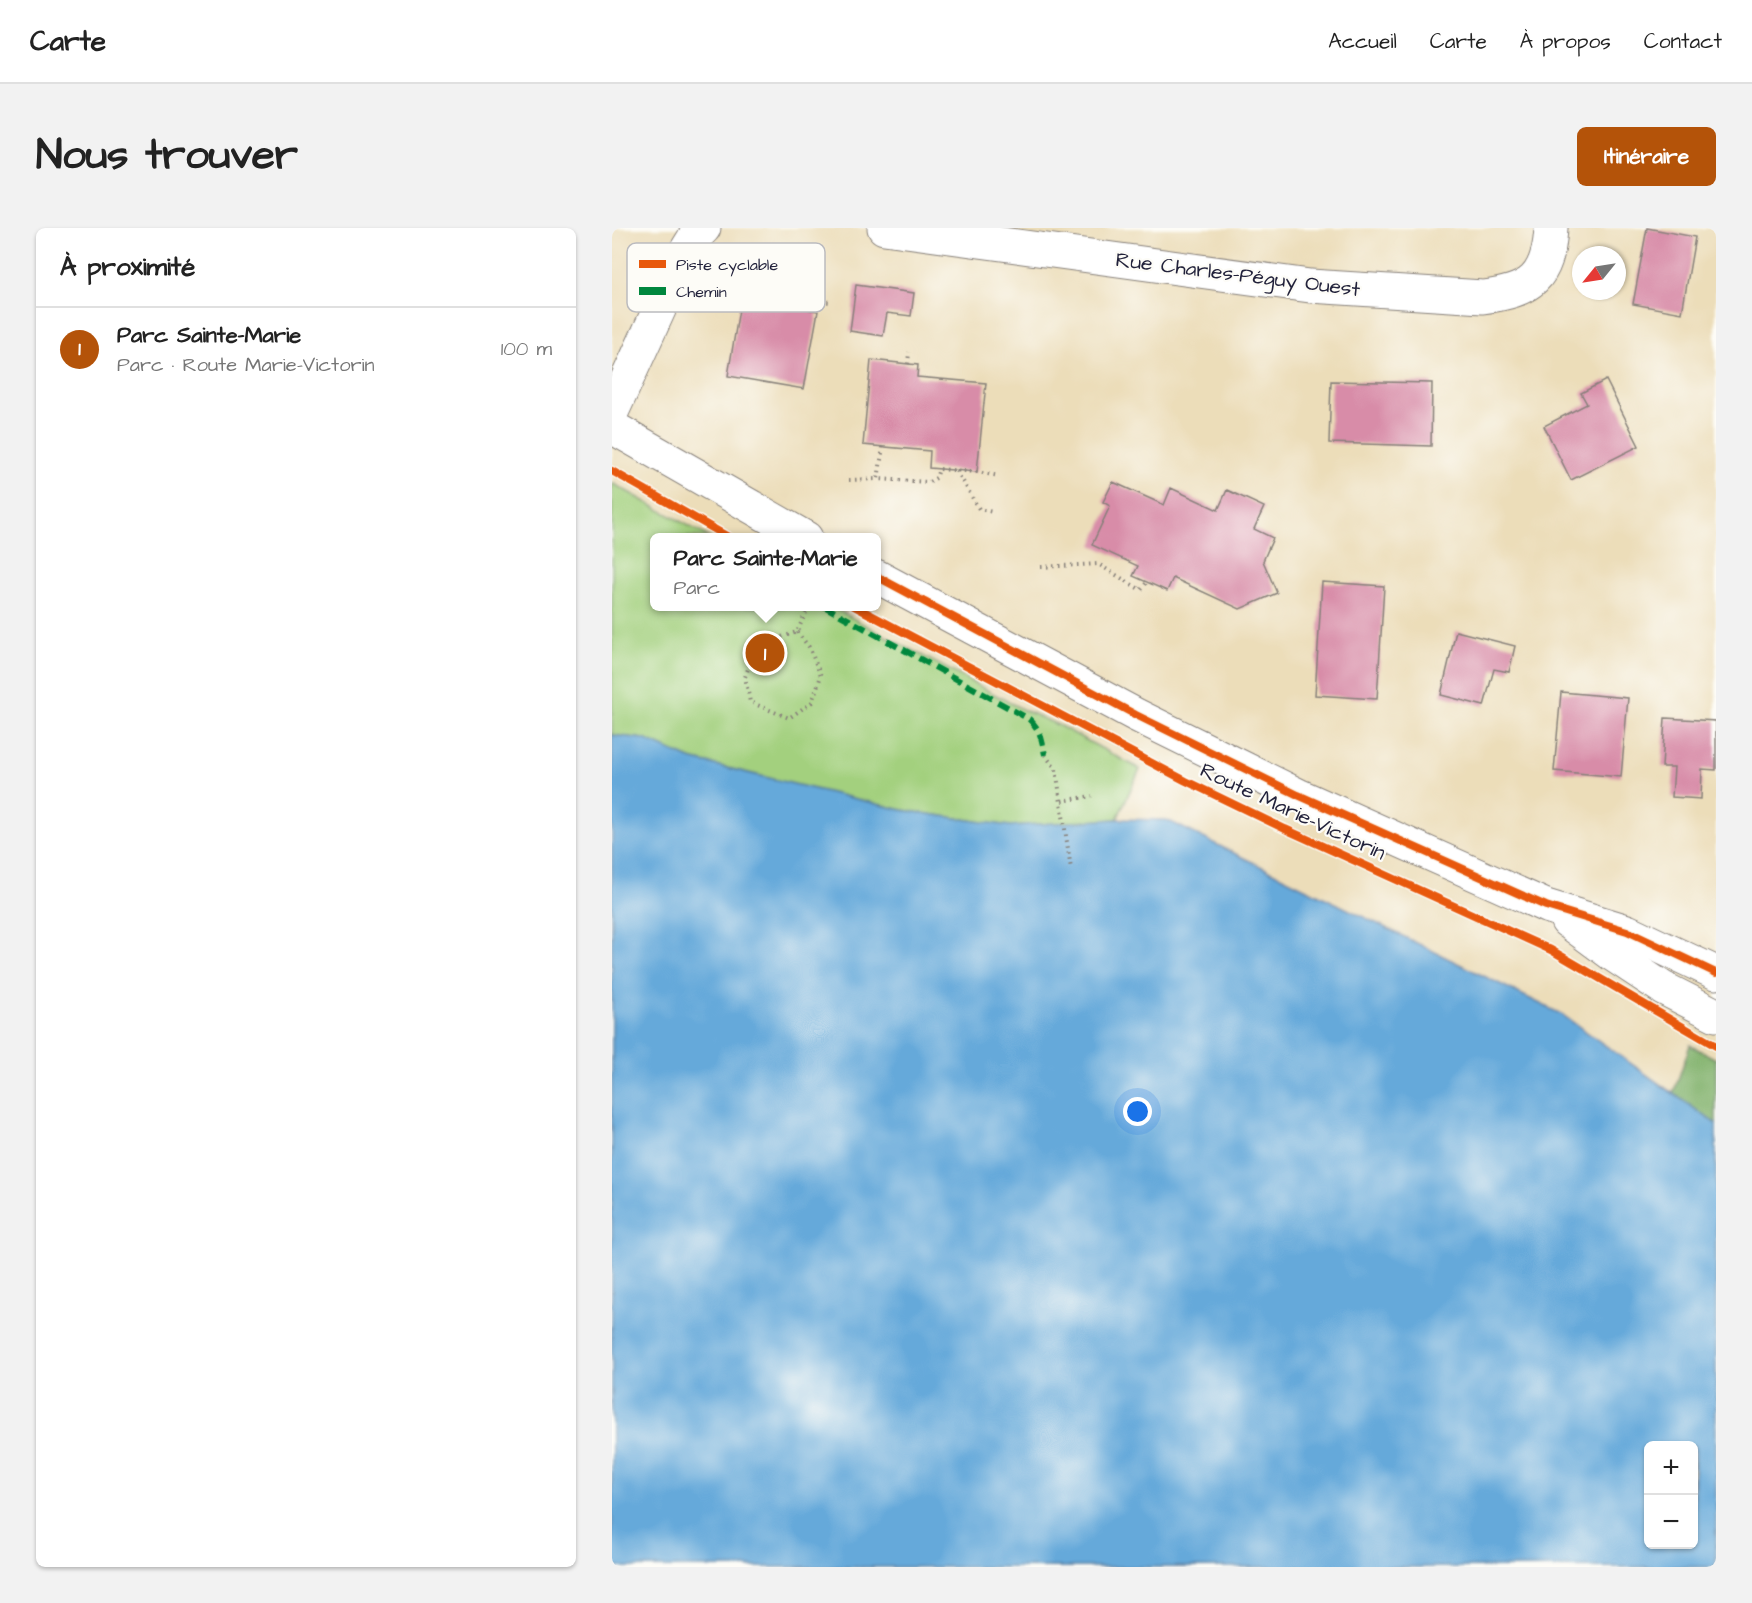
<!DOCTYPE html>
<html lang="fr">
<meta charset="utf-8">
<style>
:root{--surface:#fff;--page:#f2f2f2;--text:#222;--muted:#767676;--line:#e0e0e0;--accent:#b45309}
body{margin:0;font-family:"Architects Daughter",sans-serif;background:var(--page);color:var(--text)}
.controls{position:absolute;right:18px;bottom:18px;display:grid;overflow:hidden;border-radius:9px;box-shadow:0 2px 4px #0004}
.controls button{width:54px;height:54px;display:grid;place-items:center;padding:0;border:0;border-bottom:2px solid var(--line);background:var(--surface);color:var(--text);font:30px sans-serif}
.compass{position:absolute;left:960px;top:18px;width:54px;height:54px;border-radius:50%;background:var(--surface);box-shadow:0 2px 4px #0004;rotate:240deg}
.you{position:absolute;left:526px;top:884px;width:21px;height:21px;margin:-15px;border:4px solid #fff;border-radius:50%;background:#1a73e8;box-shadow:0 0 0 9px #1a73e833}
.badge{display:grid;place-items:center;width:39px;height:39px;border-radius:50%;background:var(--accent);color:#fff;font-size:20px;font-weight:700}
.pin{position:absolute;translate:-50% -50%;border:3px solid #fff;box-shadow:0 2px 6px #0006}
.popup{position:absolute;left:38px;top:305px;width:231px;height:78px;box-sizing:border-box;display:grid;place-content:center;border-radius:9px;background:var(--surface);filter:drop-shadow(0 2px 4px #0005);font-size:20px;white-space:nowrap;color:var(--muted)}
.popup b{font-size:22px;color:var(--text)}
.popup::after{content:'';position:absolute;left:50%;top:100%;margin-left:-12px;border:12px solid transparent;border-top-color:var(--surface)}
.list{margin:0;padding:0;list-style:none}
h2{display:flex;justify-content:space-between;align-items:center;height:78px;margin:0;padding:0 24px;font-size:26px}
h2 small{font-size:20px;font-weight:400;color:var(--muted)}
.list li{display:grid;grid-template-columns:39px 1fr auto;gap:18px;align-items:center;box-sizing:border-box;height:84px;padding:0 24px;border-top:2px solid var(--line)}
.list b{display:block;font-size:22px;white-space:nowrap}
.list p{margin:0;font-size:20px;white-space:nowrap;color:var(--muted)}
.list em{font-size:20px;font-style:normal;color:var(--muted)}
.map{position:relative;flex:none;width:1104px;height:1339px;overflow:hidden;border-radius:9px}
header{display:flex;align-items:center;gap:36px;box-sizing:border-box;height:84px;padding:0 30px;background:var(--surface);border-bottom:2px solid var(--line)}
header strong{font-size:28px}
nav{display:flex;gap:33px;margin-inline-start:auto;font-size:21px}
.intro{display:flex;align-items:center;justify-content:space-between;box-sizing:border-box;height:144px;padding:0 36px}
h1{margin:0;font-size:42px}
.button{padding:15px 27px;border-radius:9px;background:var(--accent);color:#fff;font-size:21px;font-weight:700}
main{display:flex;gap:36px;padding:0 36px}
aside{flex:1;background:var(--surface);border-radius:9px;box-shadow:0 2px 4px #0004}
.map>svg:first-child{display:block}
.green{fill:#a3d07e;stroke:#62795c;stroke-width:1.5}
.forest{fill:#82b26d;stroke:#526a54;stroke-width:1.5}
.water{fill:#65a9da;stroke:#44668a;stroke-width:1.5;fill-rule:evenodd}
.building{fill:#d88ca8}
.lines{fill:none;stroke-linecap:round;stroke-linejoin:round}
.street-casing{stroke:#87807a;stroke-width:35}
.secondary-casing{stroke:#87807a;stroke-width:35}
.path{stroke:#87807a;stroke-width:4;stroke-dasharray:1.5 4.5;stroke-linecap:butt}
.street{stroke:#fff;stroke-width:33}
.secondary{stroke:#fff;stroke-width:33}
.quiet{stroke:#00873e;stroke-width:6;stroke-dasharray:12 6;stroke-linecap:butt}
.cycleway-casing{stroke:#fdfcf7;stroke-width:11}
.cycleway{stroke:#e8590c;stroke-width:8}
.labels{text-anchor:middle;stroke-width:4.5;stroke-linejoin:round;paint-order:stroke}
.street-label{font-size:21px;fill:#22223b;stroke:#fdfcf7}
.key{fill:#fdfcf7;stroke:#bbbbbf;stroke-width:1.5}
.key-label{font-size:16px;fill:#22223b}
</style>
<header>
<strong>Carte</strong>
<nav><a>Accueil</a><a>Carte</a><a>À propos</a><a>Contact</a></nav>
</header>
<div class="intro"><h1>Nous trouver</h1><a class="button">Itinéraire</a></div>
<main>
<aside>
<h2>À proximité<small></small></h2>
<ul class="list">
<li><span class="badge">1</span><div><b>Parc Sainte-Marie</b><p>Parc · Route Marie-Victorin</p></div><em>100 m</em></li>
</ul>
</aside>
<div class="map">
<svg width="1104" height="1339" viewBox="0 0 1104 1339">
<rect width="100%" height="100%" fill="#fdfcf7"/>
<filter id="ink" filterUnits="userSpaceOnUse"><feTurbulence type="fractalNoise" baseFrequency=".0167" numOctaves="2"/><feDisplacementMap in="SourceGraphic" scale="12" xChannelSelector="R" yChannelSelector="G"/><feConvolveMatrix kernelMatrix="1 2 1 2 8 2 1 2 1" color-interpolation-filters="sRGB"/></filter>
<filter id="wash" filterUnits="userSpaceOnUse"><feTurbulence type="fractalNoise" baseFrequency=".008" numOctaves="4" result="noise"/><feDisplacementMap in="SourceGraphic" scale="24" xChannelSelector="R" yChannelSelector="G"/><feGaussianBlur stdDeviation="1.35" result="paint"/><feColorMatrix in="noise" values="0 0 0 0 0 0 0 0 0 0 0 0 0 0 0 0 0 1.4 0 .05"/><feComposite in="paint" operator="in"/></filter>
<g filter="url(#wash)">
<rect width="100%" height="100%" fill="#ecddb9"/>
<!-- green -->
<path class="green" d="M 0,255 L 97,309 L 42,310 L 42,378 L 220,379 L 410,481 L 448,498 L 528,541 L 505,591 L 398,598 L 290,582 L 78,531 L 32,511 L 0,507 Z"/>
<!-- forest -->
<path class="forest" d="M 1078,817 L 1104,831 L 1104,896 L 1061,866 Z"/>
<!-- water -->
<path class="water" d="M 0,507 L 32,511 L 78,531 L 290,582 L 398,598 L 505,591 L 555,592 L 949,786 L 1104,896 L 1104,1339 L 0,1339 ZM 1036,1218 L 1082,1218 L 1082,1316 L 1036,1316 Z"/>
<g id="blocks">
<!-- building -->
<g class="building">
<path d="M 1035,0 L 1083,9 L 1070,85 L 1021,76 Z"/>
<path d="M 244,57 L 302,65 L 299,88 L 275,85 L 271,108 L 238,103 Z"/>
<path d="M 129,69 L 206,83 L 192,161 L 116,148 Z"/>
<path d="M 259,132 L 306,137 L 305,149 L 374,155 L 365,244 L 317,240 L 318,223 L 251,217 Z"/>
<path d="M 994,152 L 1027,218 L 959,252 L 932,198 L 975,176 L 969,165 Z"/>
<path d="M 719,153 L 820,155 L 819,218 L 717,215 Z"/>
<path d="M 501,254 L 552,277 L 559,260 L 606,282 L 615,262 L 652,279 L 642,301 L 661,310 L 651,333 L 665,365 L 628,381 L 561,350 L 555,363 L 521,348 L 526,338 L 480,317 L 498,278 L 491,274 Z"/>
<path d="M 710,354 L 772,358 L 765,471 L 703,467 Z"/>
<path d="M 844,403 L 903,418 L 897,444 L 882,441 L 872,478 L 829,467 Z"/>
<path d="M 949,464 L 1016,470 L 1009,549 L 942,543 Z"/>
<path d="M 1053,490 L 1104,493 L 1104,542 L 1090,541 L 1089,571 L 1060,569 L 1062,539 L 1050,539 Z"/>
</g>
</g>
</g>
<g filter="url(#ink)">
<use href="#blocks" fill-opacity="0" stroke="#87807a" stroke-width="1.5"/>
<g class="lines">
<defs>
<g id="street">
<path d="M 272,0 L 698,58 L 871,69 C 919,63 936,50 939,0"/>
<path d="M 0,184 L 74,23 L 82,10 L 92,0"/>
</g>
<g id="secondary">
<path d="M 0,199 L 194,310"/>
<path d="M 264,348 L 524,487 L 686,567 L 934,678 L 1015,703 L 1104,745"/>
<path d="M 955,693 L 1001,727 L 1051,760 L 1104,787"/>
</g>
</defs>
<!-- street casing -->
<use href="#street" class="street-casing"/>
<!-- secondary casing -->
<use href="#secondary" class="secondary-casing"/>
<!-- path -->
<g class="path">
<path d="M 125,55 L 166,62 L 164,76"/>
<path d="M 197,82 L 201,73 L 219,74"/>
<path d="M 296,136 L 297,124"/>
<path d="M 271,219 L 266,251 L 317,254 L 324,250 L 327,241 L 365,244 L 387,248"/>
<path d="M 345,243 L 367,281 L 381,284"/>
<path d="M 237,252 L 266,251"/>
<path d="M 429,339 L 486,336 L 529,362 L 535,354"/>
<path d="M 185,404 L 197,419 L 209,448 L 200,474 L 177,490 L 138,474 L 133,449 L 145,417 L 185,404 L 197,378"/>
<path d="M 433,527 L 444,541 L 459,641"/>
<path d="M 450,573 L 480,568"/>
</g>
<!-- street -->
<use href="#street" class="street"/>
<!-- secondary -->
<use href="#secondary" class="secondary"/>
<!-- quiet -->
<path class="quiet" d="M 212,378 L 417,491 C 429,502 430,512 433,527"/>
<defs>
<g id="cycleway">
<path d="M 0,243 L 118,310"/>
<path d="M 264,348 L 524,487 L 686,567 L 934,678 L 1015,703 L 1104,745"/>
<path d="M 242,378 L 574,553 L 673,601 L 939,722 L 1104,818"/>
</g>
</defs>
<!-- cycleway casing -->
<use href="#cycleway" class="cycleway-casing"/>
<!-- cycleway -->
<use href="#cycleway" class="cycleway"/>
</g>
</g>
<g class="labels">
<!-- street labels -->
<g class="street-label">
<text transform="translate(626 46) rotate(7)" y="7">Rue Charles-Péguy Ouest</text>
<text transform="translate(681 583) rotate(25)" y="7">Route Marie-Victorin</text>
</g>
</g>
<!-- legend -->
<rect x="15" y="15" width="198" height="69" rx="9" class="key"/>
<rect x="27" y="32" width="27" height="8" fill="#e8590c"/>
<rect x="27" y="59" width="27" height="8" fill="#00873e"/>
<g class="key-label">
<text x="64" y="42">Piste cyclable</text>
<text x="64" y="69">Chemin</text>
</g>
</svg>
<div class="controls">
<button>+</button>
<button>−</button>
</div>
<svg class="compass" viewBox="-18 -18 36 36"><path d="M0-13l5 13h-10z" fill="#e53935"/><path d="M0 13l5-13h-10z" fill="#767676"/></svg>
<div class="you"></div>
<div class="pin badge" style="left:153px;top:425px">1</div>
<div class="popup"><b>Parc Sainte-Marie</b>Parc</div>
</div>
</main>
